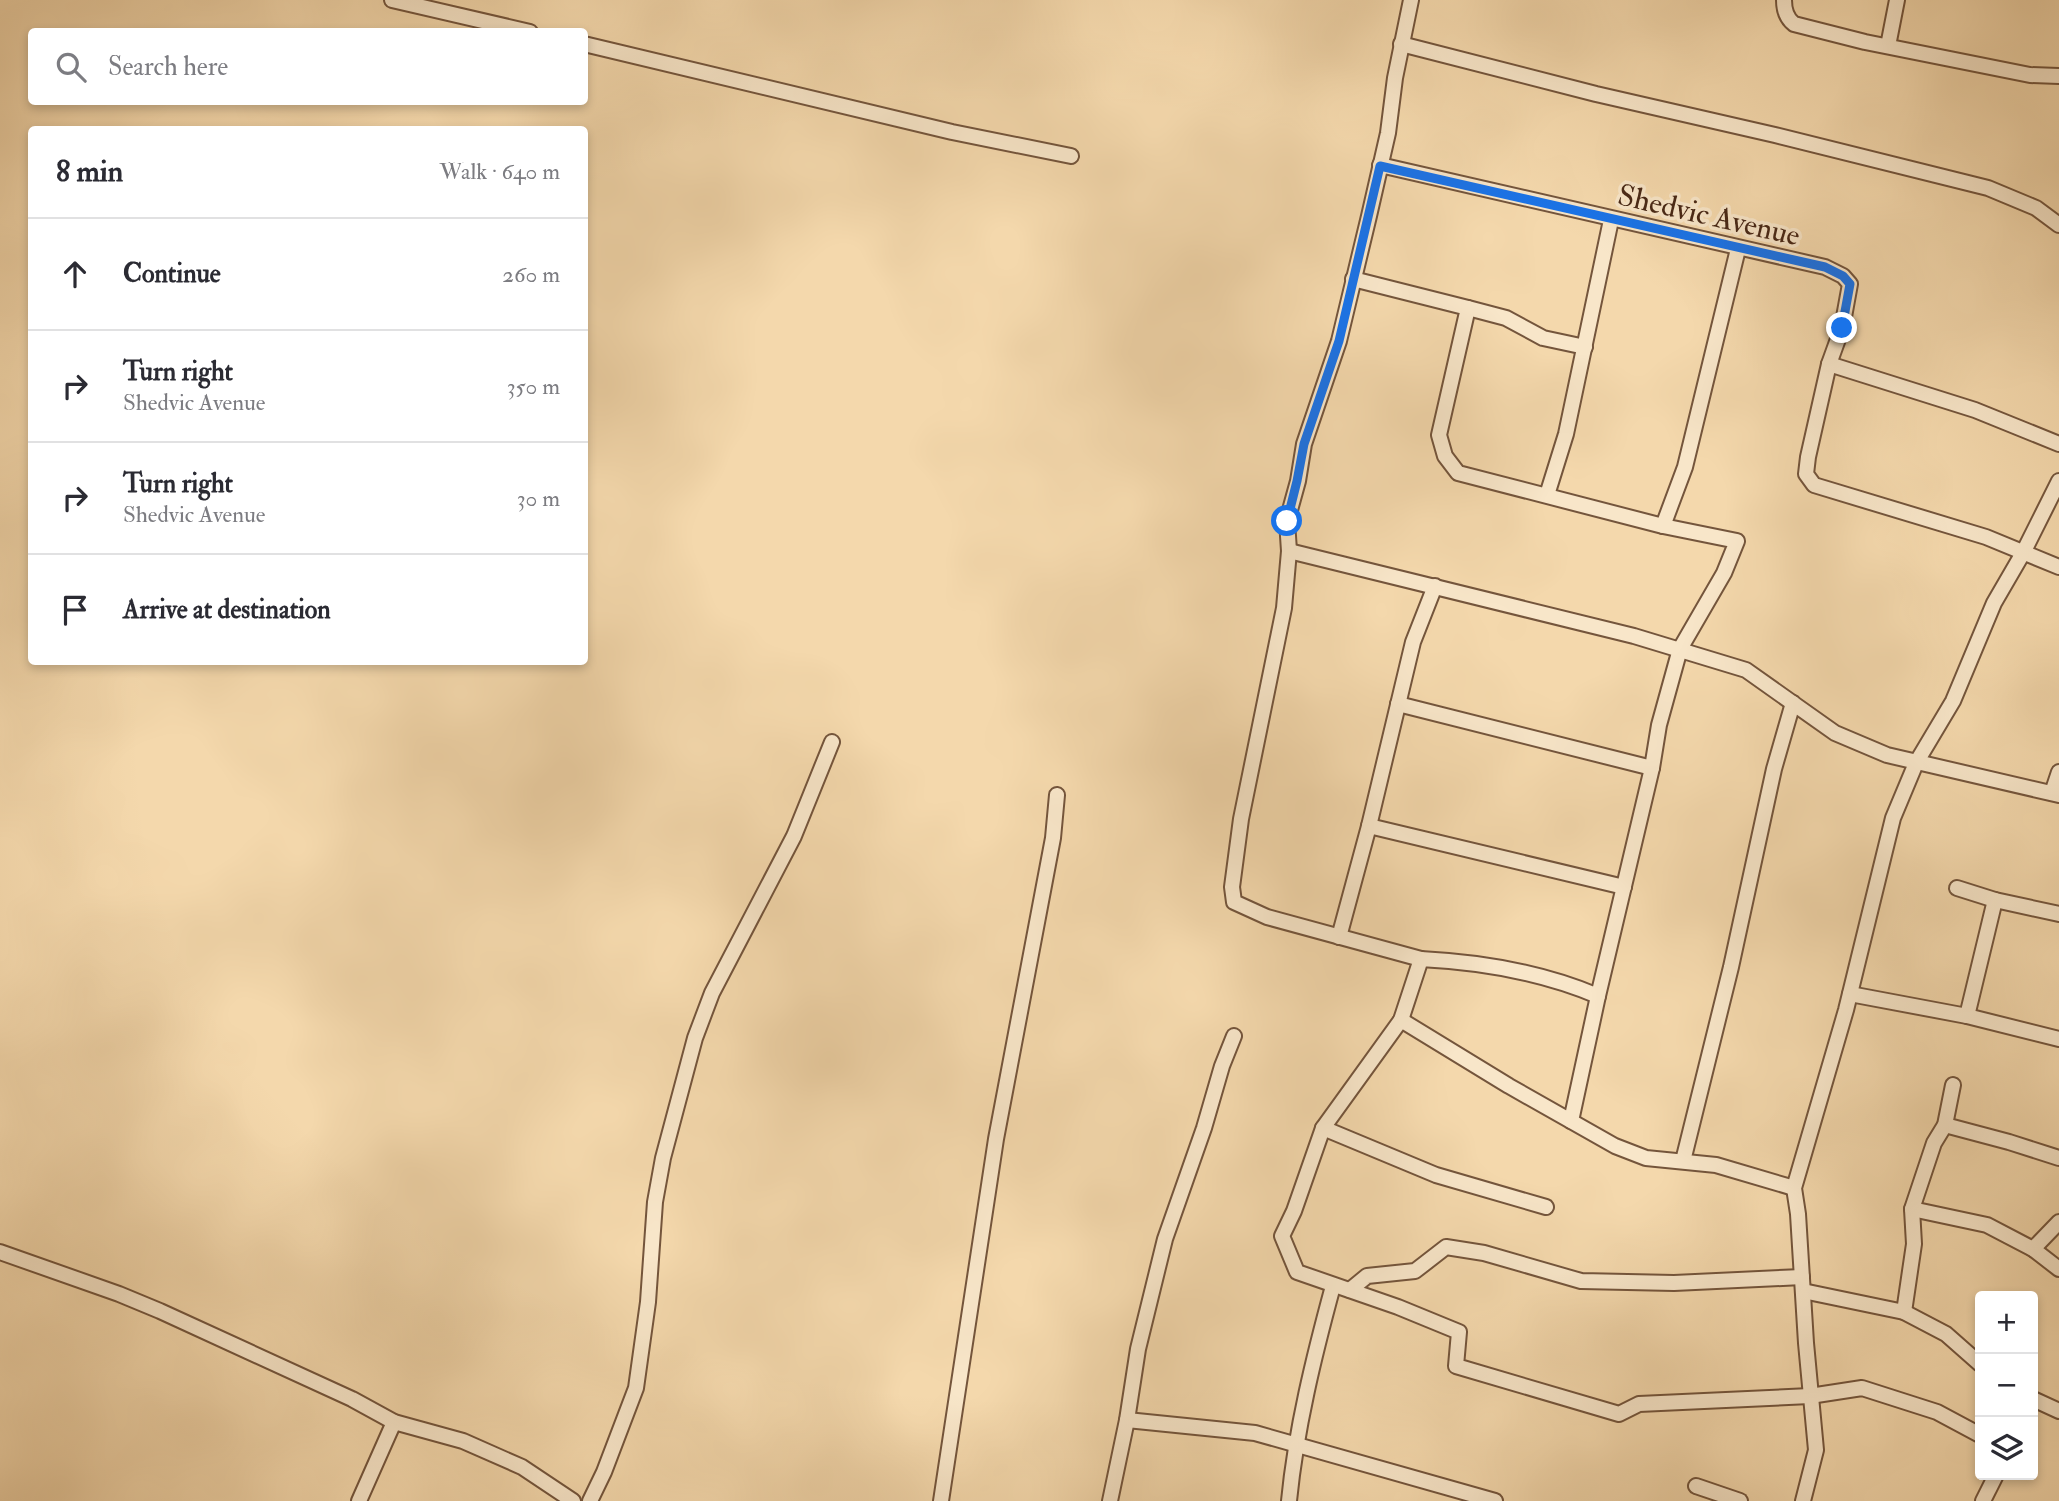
<!DOCTYPE html>
<meta charset="utf-8">
<style>
:root{--surface:#fff;--page:#f2f2f3;--text:#2b2b33;--muted:#7c7c81;--line:#e1e1e2}
body{margin:0;font-family:"IM FELL Double Pica",serif;background:var(--page);color:var(--text)}
.controls{position:absolute;right:21px;bottom:21px;display:grid;overflow:hidden;border-radius:7px;box-shadow:0 4px 10px #0003}
.controls button{width:63px;height:63px;display:grid;place-items:center;padding:0;border:0;border-bottom:2px solid var(--line);background:var(--surface);color:var(--text);font:35px sans-serif}
.stop{position:absolute;width:21px;height:21px;margin:-16px;border:5px solid #1a73e8;border-radius:50%;background:#fff}
.stop.end{background:#1a73e8;border-color:#fff;box-shadow:0 2px 7px #0008}
.list{margin:0;padding:0;list-style:none}
h2{display:flex;justify-content:space-between;align-items:center;height:91px;margin:0;padding:0 28px;font-size:30px}
h2 small{font-size:23px;font-weight:400;color:var(--muted)}
.list li{display:grid;grid-template-columns:46px 1fr auto;gap:21px;align-items:center;box-sizing:border-box;height:112px;padding:0 28px;border-top:2px solid var(--line)}
.list b{display:block;font-size:26px;white-space:nowrap}
.list p{margin:0;font-size:23px;white-space:nowrap;color:var(--muted)}
.list em{font-size:23px;font-style:normal;color:var(--muted)}
.icon{flex:none;width:38px;height:38px;fill:none;stroke:currentColor;stroke-width:2;stroke-linecap:round;stroke-linejoin:round}
.map{position:relative;flex:none;width:2059px;height:1501px;overflow:hidden}
.search{position:absolute;background:var(--surface);box-shadow:0 4px 10px #0003;left:28px;top:28px;width:560px;height:77px;display:flex;align-items:center;gap:18px;box-sizing:border-box;padding:0 24px;border-radius:7px;color:var(--muted);font-size:26px}
.panel{position:absolute;background:var(--surface);box-shadow:0 4px 10px #0003;left:28px;top:126px;width:560px;height:539px;border-radius:7px}
.map>svg:first-child{display:block}
.lines{fill:none;stroke-linecap:round;stroke-linejoin:round}
.minor-casing{stroke:#74553c;stroke-width:18}
.minor{stroke:#f8e6c9;stroke-width:14}
.route{stroke:#1a73e8;stroke-width:9}
.labels{text-anchor:middle;stroke-width:7;stroke-linejoin:round;paint-order:stroke}
.street-label{font-size:30px;fill:#492917;stroke:#f8e6c9}
</style>
<div class="map">
<svg width="2059" height="1501" viewBox="0 0 2059 1501">
<rect width="100%" height="100%" fill="#f4d8ac"/>
<filter id="stains"><feTurbulence type="fractalNoise" baseFrequency=".00286" numOctaves="4"/><feColorMatrix values="0 0 0 0 .2 0 0 0 0 .09 0 0 0 0 .02 0 0 0 .5 -.17"/></filter>
<radialGradient id="worn" r=".72"><stop offset=".6" stop-color="#630" stop-opacity="0"/><stop offset="1" stop-color="#630" stop-opacity=".3"/></radialGradient>
<g class="lines">
<defs>
<g id="minor">
<path d="M 392,0 L 530,32"/>
<path d="M 1411,0 L 1395,78 L 1388,133 L 1369,216 L 1339,341 L 1304,444 L 1298,481 L 1287,521 L 1289,551 L 1284,608 L 1241,819 L 1232,887 L 1234,902 L 1267,917 L 1421,959"/>
<path d="M 1784,0 C 1784,9 1786,18 1794,24 L 1865,42 L 2030,75 L 2059,76"/>
<path d="M 584,44 L 952,132 L 1071,156"/>
<path d="M 1401,44 L 1596,94 L 1775,135 L 1988,188 L 2036,208 L 2059,225"/>
<path d="M 1888,46 L 1897,0"/>
<path d="M 1380,165 L 1825,267 L 1843,276 L 1850,284 L 1842,328 L 1829,364 L 1808,457 L 1806,474 L 1814,485 L 1986,537 L 2059,567"/>
<path d="M 1353,279 L 1468,308 L 1439,435 L 1445,456 L 1458,473 L 1663,526 L 1737,541 L 1724,573 L 1680,649 L 1659,725 L 1652,768 L 1598,996 L 1571,1121"/>
<path d="M 1468,308 L 1506,318 L 1543,338 L 1585,347"/>
<path d="M 1829,364 L 1975,410 L 2059,444"/>
<path d="M 1547,495 L 1566,434 L 1611,220"/>
<path d="M 1663,526 L 1685,467 L 1738,249"/>
<path d="M 1289,551 L 1634,636 L 1746,670 L 1835,733 L 1887,755 L 2059,795"/>
<path d="M 1398,704 L 1652,768"/>
<path d="M 2052,793 L 2059,772"/>
<path d="M 1369,826 L 1624,887"/>
<path d="M 1957,888 L 1995,900"/>
<path d="M 1339,937 L 1369,826 L 1413,642 L 1435,586"/>
<path d="M 1850,994 L 1967,1016 L 2059,1039"/>
<path d="M 1598,996 C 1544,973 1480,962 1421,959 L 1401,1020 L 1323,1128 L 1294,1211 L 1282,1236 L 1297,1272 L 1398,1307 L 1459,1332 L 1456,1366 L 1619,1414 L 1639,1404 L 1810,1396 L 1862,1388 L 1937,1412 L 1980,1435"/>
<path d="M 1967,1016 L 1995,900 L 2059,914"/>
<path d="M 1401,1020 L 1509,1086 L 1615,1146 L 1646,1158 L 1716,1165 L 1794,1188"/>
<path d="M 1234,1036 L 1222,1066 L 1204,1128 L 1165,1239 L 1138,1349 L 1127,1420 L 1255,1433 L 1495,1501"/>
<path d="M 1945,1125 L 2009,1142 L 2059,1158"/>
<path d="M 1323,1128 L 1436,1175 L 1546,1207"/>
<path d="M 1683,1161 L 1731,967 L 1774,769 L 1793,703"/>
<path d="M 1912,1209 L 1987,1225 L 2033,1249 L 2059,1269"/>
<path d="M 2033,1249 L 2059,1222"/>
<path d="M 0,1252 L 119,1294 L 160,1311 L 352,1399 L 394,1422 L 463,1441 L 522,1467 L 573,1501"/>
<path d="M 1350,1290 L 1367,1276 L 1415,1271 L 1446,1247 L 1484,1253 L 1581,1281 L 1674,1283 L 1802,1277"/>
<path d="M 1803,1291 L 1904,1312 L 1946,1334 L 1980,1364"/>
<path d="M 1904,1312 L 1914,1244 L 1912,1209 L 1934,1143 L 1945,1125 L 1953,1085"/>
<path d="M 2033,1399 L 2059,1411"/>
<path d="M 1696,1486 L 1740,1501"/>
<path d="M 359,1501 L 394,1422"/>
<path d="M 590,1501 L 604,1472 L 636,1388 L 648,1302 L 655,1202 L 663,1158 L 695,1038 L 712,993 L 794,836 L 832,742"/>
<path d="M 941,1501 L 996,1139 L 1053,838 L 1057,795"/>
<path d="M 1110,1501 L 1127,1420"/>
<path d="M 1289,1501 C 1296,1429 1314,1356 1333,1286"/>
<path d="M 1803,1501 L 1816,1450 L 1806,1343 L 1798,1214 L 1794,1188 L 1846,1010 L 1893,818 L 1916,763 L 1953,701 L 1994,603 L 2023,553 L 2059,481"/>
<path d="M 1983,1501 L 1996,1475"/>
</g>
</defs>
<!-- minor casing -->
<use href="#minor" class="minor-casing"/>
<!-- minor -->
<use href="#minor" class="minor"/>
</g>
<g class="lines">
<!-- route -->
<path class="route" d="M 1287,521 L 1297,481 L 1304,444 L 1339,341 L 1380,166 L 1825,267 L 1843,276 L 1850,284 L 1842,328"/>
</g>
<g class="labels">
<!-- street labels -->
<g class="street-label">
<text transform="translate(1709 215) rotate(13)" y="10">Shedvic Avenue</text>
</g>
</g>
<rect width="100%" height="100%" filter="url(#stains)"/>
<rect width="100%" height="100%" fill="url(#worn)"/>
</svg>
<div class="controls">
<button>+</button>
<button>−</button>
<button><svg class="icon" aria-label="layers" viewBox="0 0 24 24"><path d="M12 4l9 5-9 5-9-5zM3 14l9 5 9-5"/></svg></button>
</div>
<div class="stop" style="left:1287px;top:521px"></div>
<div class="stop end" style="left:1842px;top:328px"></div>
<div class="search"><svg class="icon" aria-label="search" viewBox="0 0 24 24"><circle cx="10" cy="10" r="6"/><path d="M15 15l6 6"/></svg>Search here</div>
<section class="panel">
<h2>8 min<small>Walk · 640 m</small></h2>
<ul class="list">
<li><svg class="icon" aria-label="ahead" viewBox="0 0 24 24"><path d="M12 20V5M6 11l6-6 6 6"/></svg><div><b>Continue</b></div><em>260 m</em></li>
<li><svg class="icon" aria-label="right" viewBox="0 0 24 24"><path d="M7 20v-9h11M14 6l5 5-5 5"/></svg><div><b>Turn right</b><p>Shedvic Avenue</p></div><em>350 m</em></li>
<li><svg class="icon" aria-label="right" viewBox="0 0 24 24"><path d="M7 20v-9h11M14 6l5 5-5 5"/></svg><div><b>Turn right</b><p>Shedvic Avenue</p></div><em>30 m</em></li>
<li><svg class="icon" aria-label="arrive" viewBox="0 0 24 24"><path d="M6 21V4h12l-3 4 3 4H6"/></svg><div><b>Arrive at destination</b></div></li>
</ul>
</section>
</div>
